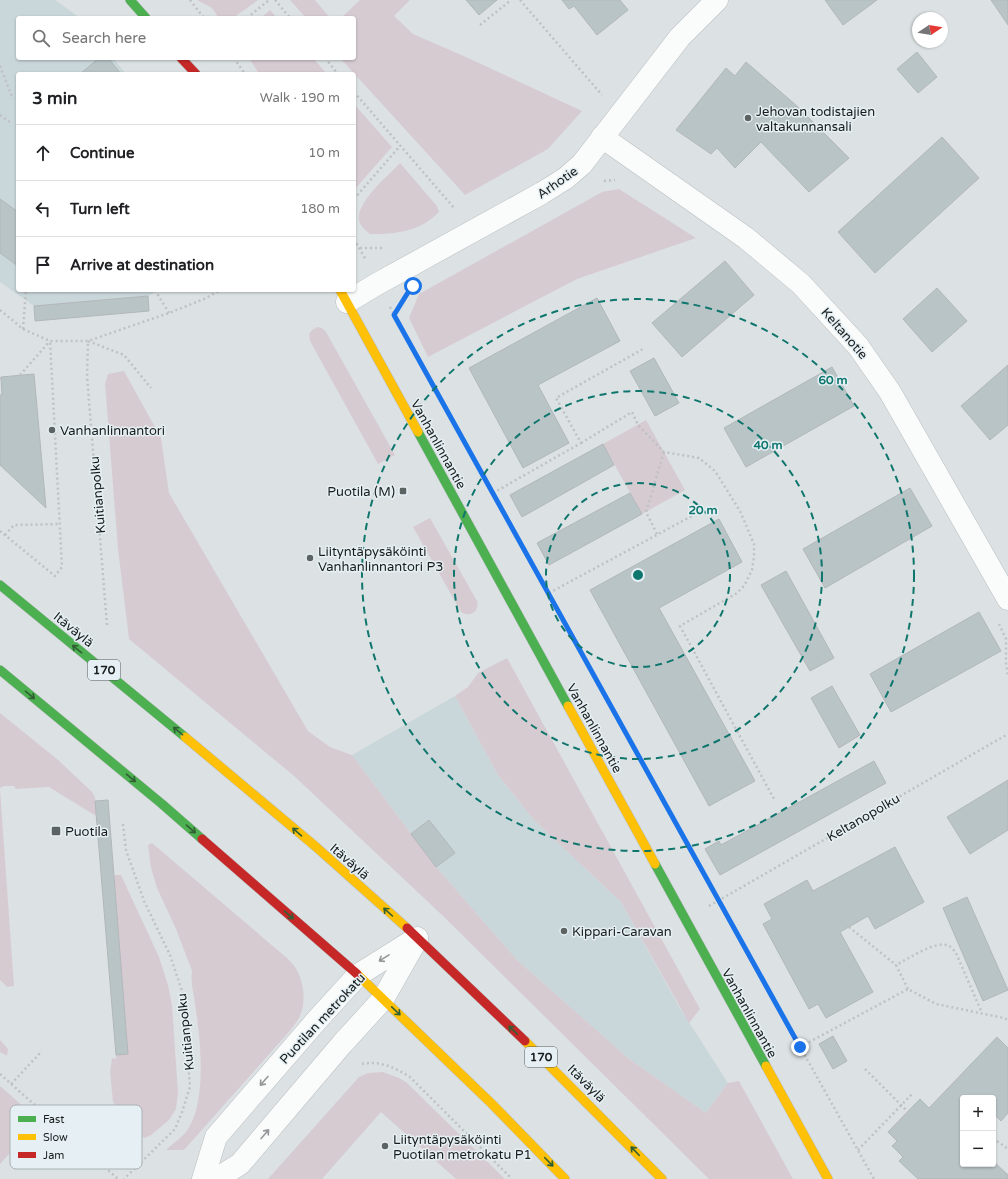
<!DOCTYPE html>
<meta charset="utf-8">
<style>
:root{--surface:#fff;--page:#f6f6f6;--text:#202124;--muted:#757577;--line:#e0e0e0}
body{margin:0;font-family:"Varela Round",sans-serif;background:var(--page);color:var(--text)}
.controls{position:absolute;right:12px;bottom:12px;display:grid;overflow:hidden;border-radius:4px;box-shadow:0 1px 3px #0004}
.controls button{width:36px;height:36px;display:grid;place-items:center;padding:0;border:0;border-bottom:1px solid var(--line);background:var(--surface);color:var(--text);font:20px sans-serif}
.compass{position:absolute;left:912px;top:12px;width:36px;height:36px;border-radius:50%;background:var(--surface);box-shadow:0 1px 3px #0004;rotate:78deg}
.stop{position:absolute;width:12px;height:12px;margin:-9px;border:3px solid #1a73e8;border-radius:50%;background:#fff}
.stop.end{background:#1a73e8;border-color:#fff;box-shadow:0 1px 4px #0008}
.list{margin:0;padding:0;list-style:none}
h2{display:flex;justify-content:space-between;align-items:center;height:52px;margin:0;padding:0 16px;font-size:17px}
h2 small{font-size:13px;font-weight:400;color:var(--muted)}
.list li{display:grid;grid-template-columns:26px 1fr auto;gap:12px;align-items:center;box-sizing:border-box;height:56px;padding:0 16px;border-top:1px solid var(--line)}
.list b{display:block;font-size:15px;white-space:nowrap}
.list em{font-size:13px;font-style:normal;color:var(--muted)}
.icon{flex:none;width:22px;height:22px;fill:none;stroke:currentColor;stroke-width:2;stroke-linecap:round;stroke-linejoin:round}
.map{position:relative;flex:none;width:1008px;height:1179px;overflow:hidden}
.search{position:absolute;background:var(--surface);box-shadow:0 1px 3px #0004;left:16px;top:16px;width:340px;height:44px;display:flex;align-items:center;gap:10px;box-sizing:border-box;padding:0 14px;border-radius:4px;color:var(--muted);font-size:15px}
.panel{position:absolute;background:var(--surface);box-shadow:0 1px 3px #0004;left:16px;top:72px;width:340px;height:220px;border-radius:4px}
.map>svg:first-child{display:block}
.built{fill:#c9d6da}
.green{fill:#d7cbd2}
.building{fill:#b9c4c7;stroke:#b2b7b9}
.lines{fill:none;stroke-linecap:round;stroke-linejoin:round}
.street-casing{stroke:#babec0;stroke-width:23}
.fast-casing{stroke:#babec0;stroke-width:10}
.slow-casing{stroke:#babec0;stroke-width:10}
.jam-casing{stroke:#babec0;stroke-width:10}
.path{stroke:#bfc1c2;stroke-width:2.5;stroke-dasharray:2 3;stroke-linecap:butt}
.street{stroke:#fafbfb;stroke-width:22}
.fast{stroke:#4caf50;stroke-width:9}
.slow{stroke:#ffc107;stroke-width:9}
.jam{stroke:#c62828;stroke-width:9}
.oneway{stroke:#305f34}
.oneway2{stroke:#959798}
.route{stroke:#1a73e8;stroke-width:5}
.ring{fill:none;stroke:#0f766e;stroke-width:2;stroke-dasharray:7 5}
.poi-dot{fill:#5d6263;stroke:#e6f0f4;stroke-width:1.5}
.labels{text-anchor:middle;stroke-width:3;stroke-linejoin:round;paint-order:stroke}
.shield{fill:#e6f0f4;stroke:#565c5e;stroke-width:1}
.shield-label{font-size:12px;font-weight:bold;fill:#191d1e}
.poi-label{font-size:13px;fill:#191d1e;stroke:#e6f0f4;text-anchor:start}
.street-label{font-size:13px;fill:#191d1e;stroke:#e6f0f4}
.key{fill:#e6f0f4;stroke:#a8b1b4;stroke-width:1}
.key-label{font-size:11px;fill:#191d1e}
.centre{fill:#0f766e;stroke:#e6f0f4;stroke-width:2}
.ring-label{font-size:12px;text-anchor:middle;font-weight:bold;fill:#0f766e;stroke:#e6f0f4;stroke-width:3;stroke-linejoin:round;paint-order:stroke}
</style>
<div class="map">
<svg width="1008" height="1179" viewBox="0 0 1008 1179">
<rect width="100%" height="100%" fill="#dce2e4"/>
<!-- built -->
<g class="built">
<path d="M 0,0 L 55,0 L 80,18 L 18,18 L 18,58 L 113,58 L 126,74 L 18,74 L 18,290 L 164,290 L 158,291 L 148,296 L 34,306 L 0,282 Z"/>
<path d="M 455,696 L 498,775 L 534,820 L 621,902 L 678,1005 L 728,1083 L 706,1113 L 629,1059 L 517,960 L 436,867 L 352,755 Z"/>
</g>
<!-- green -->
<g class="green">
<path d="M 197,0 L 258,0 L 233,18 L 219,18 L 212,8 Z"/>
<path d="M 290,0 L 315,0 L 330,18 L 306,18 Z"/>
<path d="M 360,0 L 410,0 L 394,16 L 413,34 L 466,57 L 582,111 L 548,149 L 465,195 L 340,58 L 354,58 L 354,18 L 341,18 Z"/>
<path d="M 270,10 L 277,18 L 261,18 Z"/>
<path d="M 249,58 L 313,58 L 327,74 L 259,74 Z"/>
<path d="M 354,104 L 392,147 L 354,190 Z"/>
<path d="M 400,163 L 437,206 L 439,212 C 419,232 397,234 370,234 C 365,230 360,226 359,220 C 356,202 389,175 400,163 Z"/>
<path d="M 619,189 L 696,238 L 577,279 L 428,357 L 409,318 L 419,294 L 602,192 Z"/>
<path d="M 317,327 L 322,328 L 326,332 L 395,455 L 378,464 L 310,341 L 309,334 L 312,330 Z"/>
<path d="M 124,371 L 161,438 L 169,493 L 308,731 L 330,747 L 352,755 L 436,867 L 517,960 L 629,1059 L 706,1113 L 728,1083 L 739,1081 L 793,1179 L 709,1179 L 442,915 L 294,776 L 129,639 L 118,549 L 105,384 L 108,374 Z"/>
<path d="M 646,420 L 685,490 L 642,514 L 603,444 Z"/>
<path d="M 430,518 L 477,601 C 480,611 470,618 461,612 L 413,527 Z"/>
<path d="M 507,658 L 700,1009 L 689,1023 L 621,902 L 534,820 L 498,775 L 455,696 L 468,687 L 478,673 Z"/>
<path d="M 0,713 L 57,759 L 92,792 L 95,797 L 96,816 L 49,787 L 16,789 L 14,786 L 4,786 L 0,788 Z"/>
<path d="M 0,789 L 14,986 L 7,987 L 0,980 Z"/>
<path d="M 152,843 L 287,958 C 290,961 293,964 295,967 C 304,981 307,1003 299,1018 C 296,1023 292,1028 288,1033 L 184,1150 L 166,1150 C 172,1144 180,1139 185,1133 C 207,1107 201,1043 196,1011 C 195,998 190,984 192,971 L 176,929 L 157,888 L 151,868 L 148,845 Z"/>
<path d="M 114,875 L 121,875 L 159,957 L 168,985 L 172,1005 L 178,1093 L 176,1109 L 169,1120 L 151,1135 L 145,1138 L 132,1131 L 113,1102 L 110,1072 L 112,1058 L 116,1059 L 116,1055 L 128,1054 Z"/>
<path d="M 0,1040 L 8,1049 L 7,1056 L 0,1052 Z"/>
<path d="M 383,1072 L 399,1078 L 406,1082 L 505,1179 L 456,1179 L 381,1112 L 322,1179 L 268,1179 L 359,1077 L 368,1073 Z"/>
<path d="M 0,1086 L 42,1123 L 27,1139 L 21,1141 L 0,1164 Z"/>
</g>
<!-- building -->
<g class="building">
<path d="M 466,0 L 497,0 L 479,15 Z"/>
<path d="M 562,0 L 620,0 L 628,10 L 597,35 L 574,6 L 569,9 Z"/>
<path d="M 825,0 L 877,0 L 843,25 Z"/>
<path d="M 991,0 L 1008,0 L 1008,25 Z"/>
<path d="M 917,52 L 937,77 L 918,93 L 897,69 Z"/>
<path d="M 99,58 L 108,58 L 121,74 L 80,74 Z"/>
<path d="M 746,62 L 797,106 L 849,158 L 809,192 L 761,142 L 735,168 L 717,148 L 711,154 L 676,130 L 726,68 L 735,76 Z"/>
<path d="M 942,137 L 979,178 L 875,273 L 838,232 Z"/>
<path d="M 0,199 L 18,212 L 18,266 L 0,253 Z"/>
<path d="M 725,261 L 754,295 L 682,357 L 652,323 Z"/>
<path d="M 937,288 L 967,321 L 932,352 L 903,319 Z"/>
<path d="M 148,296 L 149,311 L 35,321 L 34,306 Z"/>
<path d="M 597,298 L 620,341 L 538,385 L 569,443 L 523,468 L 469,368 Z"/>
<path d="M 654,358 L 679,403 L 655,416 L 630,371 Z"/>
<path d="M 1008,365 L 1008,425 L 990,440 L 961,406 Z"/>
<path d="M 832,367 L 854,406 L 746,467 L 724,428 Z"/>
<path d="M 34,374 L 46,508 L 0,465 L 0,395 L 2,395 L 1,377 Z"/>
<path d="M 603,444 L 614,465 L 522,517 L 510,495 Z"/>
<path d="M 910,488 L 932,526 L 825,588 L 803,549 Z"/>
<path d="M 630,493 L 642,514 L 549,565 L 537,543 Z"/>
<path d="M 719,519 L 742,562 L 659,608 L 755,781 L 709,806 L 590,590 Z"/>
<path d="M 786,571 L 834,658 L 810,671 L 761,585 Z"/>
<path d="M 979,612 L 1001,651 L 891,712 L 870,674 Z"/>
<path d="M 832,686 L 860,735 L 839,748 L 811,698 Z"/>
<path d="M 874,761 L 886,783 L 720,875 L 705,849 L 719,841 L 721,845 Z"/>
<path d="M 1008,780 L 1008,830 L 970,854 L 947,817 Z"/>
<path d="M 108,800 L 128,1054 L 116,1055 L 95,801 Z"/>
<path d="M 429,820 L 455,853 L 436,867 L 411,834 Z"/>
<path d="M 895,847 L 924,902 L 875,929 L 868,916 L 840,932 L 873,992 L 826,1018 L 818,1004 L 809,1009 L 763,924 L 772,919 L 764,904 L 807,880 L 813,891 Z"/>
<path d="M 967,897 L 1008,990 L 983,1001 L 943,908 Z"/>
<path d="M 833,1036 L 847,1061 L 833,1069 L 819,1044 Z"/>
<path d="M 997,1037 L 1008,1048 L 1008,1113 L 1001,1121 L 993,1113 L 993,1098 L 963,1098 L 963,1164 L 993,1164 L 993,1161 L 1008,1175 L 1008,1179 L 918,1179 L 899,1161 L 903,1157 L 892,1146 L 897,1141 L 888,1132 L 920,1099 L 929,1108 Z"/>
</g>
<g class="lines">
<defs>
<g id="street">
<path d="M 602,137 L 746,238 L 801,284 L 858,346 L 890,392 L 1008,599"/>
<path d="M 347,302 L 377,284 L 542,193 L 566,178 L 582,164 L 680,37 L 717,0"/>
<path d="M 203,1179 L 216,1137 L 317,1020 L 358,975 L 417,938"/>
<path d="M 216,1179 L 240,1164 L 342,1044 L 383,999 L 417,939"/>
</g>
<g id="fast">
<path d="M 130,0 L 146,18"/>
<path d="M 418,432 L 568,706"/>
<path d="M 0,585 L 185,737"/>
<path d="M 0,670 L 162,804 L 202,839"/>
<path d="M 655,864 L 766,1066"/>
</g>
<g id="slow">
<path d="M 340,290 L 418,432"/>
<path d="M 568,706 L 655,864"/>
<path d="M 185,737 L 315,846 L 407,928"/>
<path d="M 357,974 L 492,1104 L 565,1179"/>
<path d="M 525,1041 L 662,1179"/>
<path d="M 766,1066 L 828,1179"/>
</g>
<g id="jam">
<path d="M 181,58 L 196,74"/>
<path d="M 202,839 L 357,974"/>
<path d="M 407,928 L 525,1041"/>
</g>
</defs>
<!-- street casing -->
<use href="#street" class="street-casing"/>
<!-- fast casing -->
<use href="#fast" class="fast-casing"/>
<!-- slow casing -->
<use href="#slow" class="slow-casing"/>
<!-- jam casing -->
<use href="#jam" class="jam-casing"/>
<!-- path -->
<g class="path">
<path d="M 190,0 L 204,18"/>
<path d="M 275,0 L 290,18"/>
<path d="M 520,0 L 602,95"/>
<path d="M 247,18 L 269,0"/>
<path d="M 480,25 L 511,0"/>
<path d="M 234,58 L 245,74"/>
<path d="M 325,58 L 338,74"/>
<path d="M 0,66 L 13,99"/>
<path d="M 354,92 L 455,209"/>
<path d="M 0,115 L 11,123"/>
<path d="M 604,181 L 615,180"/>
<path d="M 354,199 L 400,146"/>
<path d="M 354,239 L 366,260"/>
<path d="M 360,248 L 384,248"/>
<path d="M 155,290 L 169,313"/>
<path d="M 390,307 L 718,900 L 874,1179"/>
<path d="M 0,310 L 23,329 L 50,341 L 88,341 L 169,313 L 204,299 L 221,290"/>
<path d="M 394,314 L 401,303"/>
<path d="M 23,329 L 26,290"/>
<path d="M 20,375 L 50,341"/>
<path d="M 0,379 L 1,378"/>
<path d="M 581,443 L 632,412 L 638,425 L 664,452 L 699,458 L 715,471 L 740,511 L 754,544 L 754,557 L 752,570 L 744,586 L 737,593 L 680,626 L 774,799"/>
<path d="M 493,493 L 581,443 L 556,398 L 643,349"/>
<path d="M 0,531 L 55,576 L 62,567 L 50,341"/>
<path d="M 657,534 L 646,512 L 664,452"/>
<path d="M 5,535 L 14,525 L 60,524"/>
<path d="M 549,593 L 703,510"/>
<path d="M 999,624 L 1006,639 L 1006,665 L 1008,675"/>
<path d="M 107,625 L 87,376 L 88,341 L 124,355 L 151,388"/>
<path d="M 123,824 L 126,850 L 144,901 L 170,955 L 183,994 L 190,1087 L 182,1112 L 175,1129 L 124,1179"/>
<path d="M 709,906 L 1008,734"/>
<path d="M 849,927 L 896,965"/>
<path d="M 908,989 L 896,965 C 908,959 937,939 949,946 C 952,947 954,951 956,953 L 982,1013"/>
<path d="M 800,1047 L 908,989 L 936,1004 L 1004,1018 L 1008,1020"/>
<path d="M 362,1064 C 379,1060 396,1068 410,1077 L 512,1179"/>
<path d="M 865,1069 L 908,1112"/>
<path d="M 0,1074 L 118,1179"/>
<path d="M 11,1084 L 42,1051"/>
<path d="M 993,1138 L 1008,1149"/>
<path d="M 858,1150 L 913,1093"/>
</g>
<!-- street -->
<use href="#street" class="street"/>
<!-- fast -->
<use href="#fast" class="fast"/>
<!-- slow -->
<use href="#slow" class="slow"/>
<!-- jam -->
<use href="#jam" class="jam"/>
</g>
<!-- one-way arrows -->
<defs><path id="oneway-shaft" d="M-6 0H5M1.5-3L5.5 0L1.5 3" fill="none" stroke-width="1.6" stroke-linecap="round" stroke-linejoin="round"/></defs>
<g class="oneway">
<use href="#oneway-shaft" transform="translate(77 649) rotate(-141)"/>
<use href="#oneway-shaft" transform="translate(30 695) rotate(40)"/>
<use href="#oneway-shaft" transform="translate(178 731) rotate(-141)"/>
<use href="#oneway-shaft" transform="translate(131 778) rotate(40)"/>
<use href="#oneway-shaft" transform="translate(191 829) rotate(41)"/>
<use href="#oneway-shaft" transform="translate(297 832) rotate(-139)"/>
<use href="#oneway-shaft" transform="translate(388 912) rotate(-138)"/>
<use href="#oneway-shaft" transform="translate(289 915) rotate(41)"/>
<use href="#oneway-shaft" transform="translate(396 1011) rotate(44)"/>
<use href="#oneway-shaft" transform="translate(513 1030) rotate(-136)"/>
<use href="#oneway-shaft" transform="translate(635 1151) rotate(-134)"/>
<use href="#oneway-shaft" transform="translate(549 1162) rotate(46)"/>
</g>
<g class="oneway2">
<use href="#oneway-shaft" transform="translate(384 958) rotate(148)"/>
<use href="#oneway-shaft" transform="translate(264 1081) rotate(131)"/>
<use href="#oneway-shaft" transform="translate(265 1134) rotate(-49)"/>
</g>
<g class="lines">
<!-- route -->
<path class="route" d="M 413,286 L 407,294 L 394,315 L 800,1047"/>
</g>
<!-- distance rings -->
<g class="ring">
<circle cx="638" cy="575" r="92"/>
<circle cx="638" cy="575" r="184"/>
<circle cx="638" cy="575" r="276"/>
</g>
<!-- markers -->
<g class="poi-dot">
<circle cx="748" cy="118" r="4"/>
<circle cx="52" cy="430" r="4"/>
<rect x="399" y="487" width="8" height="8" rx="2"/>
<circle cx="310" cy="558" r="4"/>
<rect x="51" y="826" width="10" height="10" rx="2"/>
<circle cx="564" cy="931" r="4"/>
<circle cx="385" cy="1146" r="4"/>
</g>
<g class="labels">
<!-- shield labels -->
<g class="shield">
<rect x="88" y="660" width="32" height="20" rx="3"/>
<rect x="525" y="1047" width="32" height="20" rx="3"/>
</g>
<g class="shield-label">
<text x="104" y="674">170</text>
<text x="541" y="1061">170</text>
</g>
<!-- poi labels -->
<g class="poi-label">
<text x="756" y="116">Jehovan todistajien<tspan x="756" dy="15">valtakunnansali</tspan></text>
<text x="60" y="435">Vanhanlinnantori</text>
<text x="395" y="496" text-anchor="end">Puotila (M)</text>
<text x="318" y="556">Liityntäpysäköinti<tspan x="318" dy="15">Vanhanlinnantori P3</tspan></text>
<text x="65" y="836">Puotila</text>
<text x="572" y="936">Kippari-Caravan</text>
<text x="393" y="1144">Liityntäpysäköinti<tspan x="393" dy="15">Puotilan metrokatu P1</tspan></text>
</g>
<!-- street labels -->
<g class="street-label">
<text transform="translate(557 182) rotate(-35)" y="5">Arhotie</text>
<text transform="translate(845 333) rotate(49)" y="5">Keltanotie</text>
<text transform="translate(439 444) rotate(61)" y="5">Vanhanlinnantie</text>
<text transform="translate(97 495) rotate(-95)" y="5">Kuitianpolku</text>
<text transform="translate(74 629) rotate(39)" y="5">Itäväylä</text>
<text transform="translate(595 728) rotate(61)" y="5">Vanhanlinnantie</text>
<text transform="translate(863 817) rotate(-30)" y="5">Keltanopolku</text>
<text transform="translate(350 861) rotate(41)" y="5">Itäväylä</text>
<text transform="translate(750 1013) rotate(61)" y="5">Vanhanlinnantie</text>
<text transform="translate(322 1018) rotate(-47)" y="5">Puotilan metrokatu</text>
<text transform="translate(185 1032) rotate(-96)" y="5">Kuitianpolku</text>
<text transform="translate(587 1083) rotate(45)" y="5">Itäväylä</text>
</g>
</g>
<!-- legend -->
<rect x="10" y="1105" width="132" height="64" rx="6" class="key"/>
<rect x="18" y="1116" width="18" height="6" fill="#4caf50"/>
<rect x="18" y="1134" width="18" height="6" fill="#ffc107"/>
<rect x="18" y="1152" width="18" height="6" fill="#c62828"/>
<g class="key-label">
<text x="43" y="1123">Fast</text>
<text x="43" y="1141">Slow</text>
<text x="43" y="1159">Jam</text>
</g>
<circle cx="638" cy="575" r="6" class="centre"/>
<g class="ring-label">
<text x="833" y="384">60 m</text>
<text x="768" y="449">40 m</text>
<text x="703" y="514">20 m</text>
</g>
</svg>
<div class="controls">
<button>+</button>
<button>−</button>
</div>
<svg class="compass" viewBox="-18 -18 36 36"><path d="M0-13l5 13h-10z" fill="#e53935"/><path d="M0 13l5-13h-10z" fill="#757577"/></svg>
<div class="stop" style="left:413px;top:286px"></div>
<div class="stop end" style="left:800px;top:1047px"></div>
<div class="search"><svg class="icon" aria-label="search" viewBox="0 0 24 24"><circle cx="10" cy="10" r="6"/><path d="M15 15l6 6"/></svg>Search here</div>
<section class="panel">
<h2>3 min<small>Walk · 190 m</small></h2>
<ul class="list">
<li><svg class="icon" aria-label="ahead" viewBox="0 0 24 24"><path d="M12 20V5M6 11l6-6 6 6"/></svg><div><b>Continue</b></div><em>10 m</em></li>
<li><svg class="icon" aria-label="left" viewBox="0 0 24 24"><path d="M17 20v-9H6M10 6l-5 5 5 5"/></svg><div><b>Turn left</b></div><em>180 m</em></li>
<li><svg class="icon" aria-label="arrive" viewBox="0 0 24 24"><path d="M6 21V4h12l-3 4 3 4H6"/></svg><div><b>Arrive at destination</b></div></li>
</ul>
</section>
</div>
